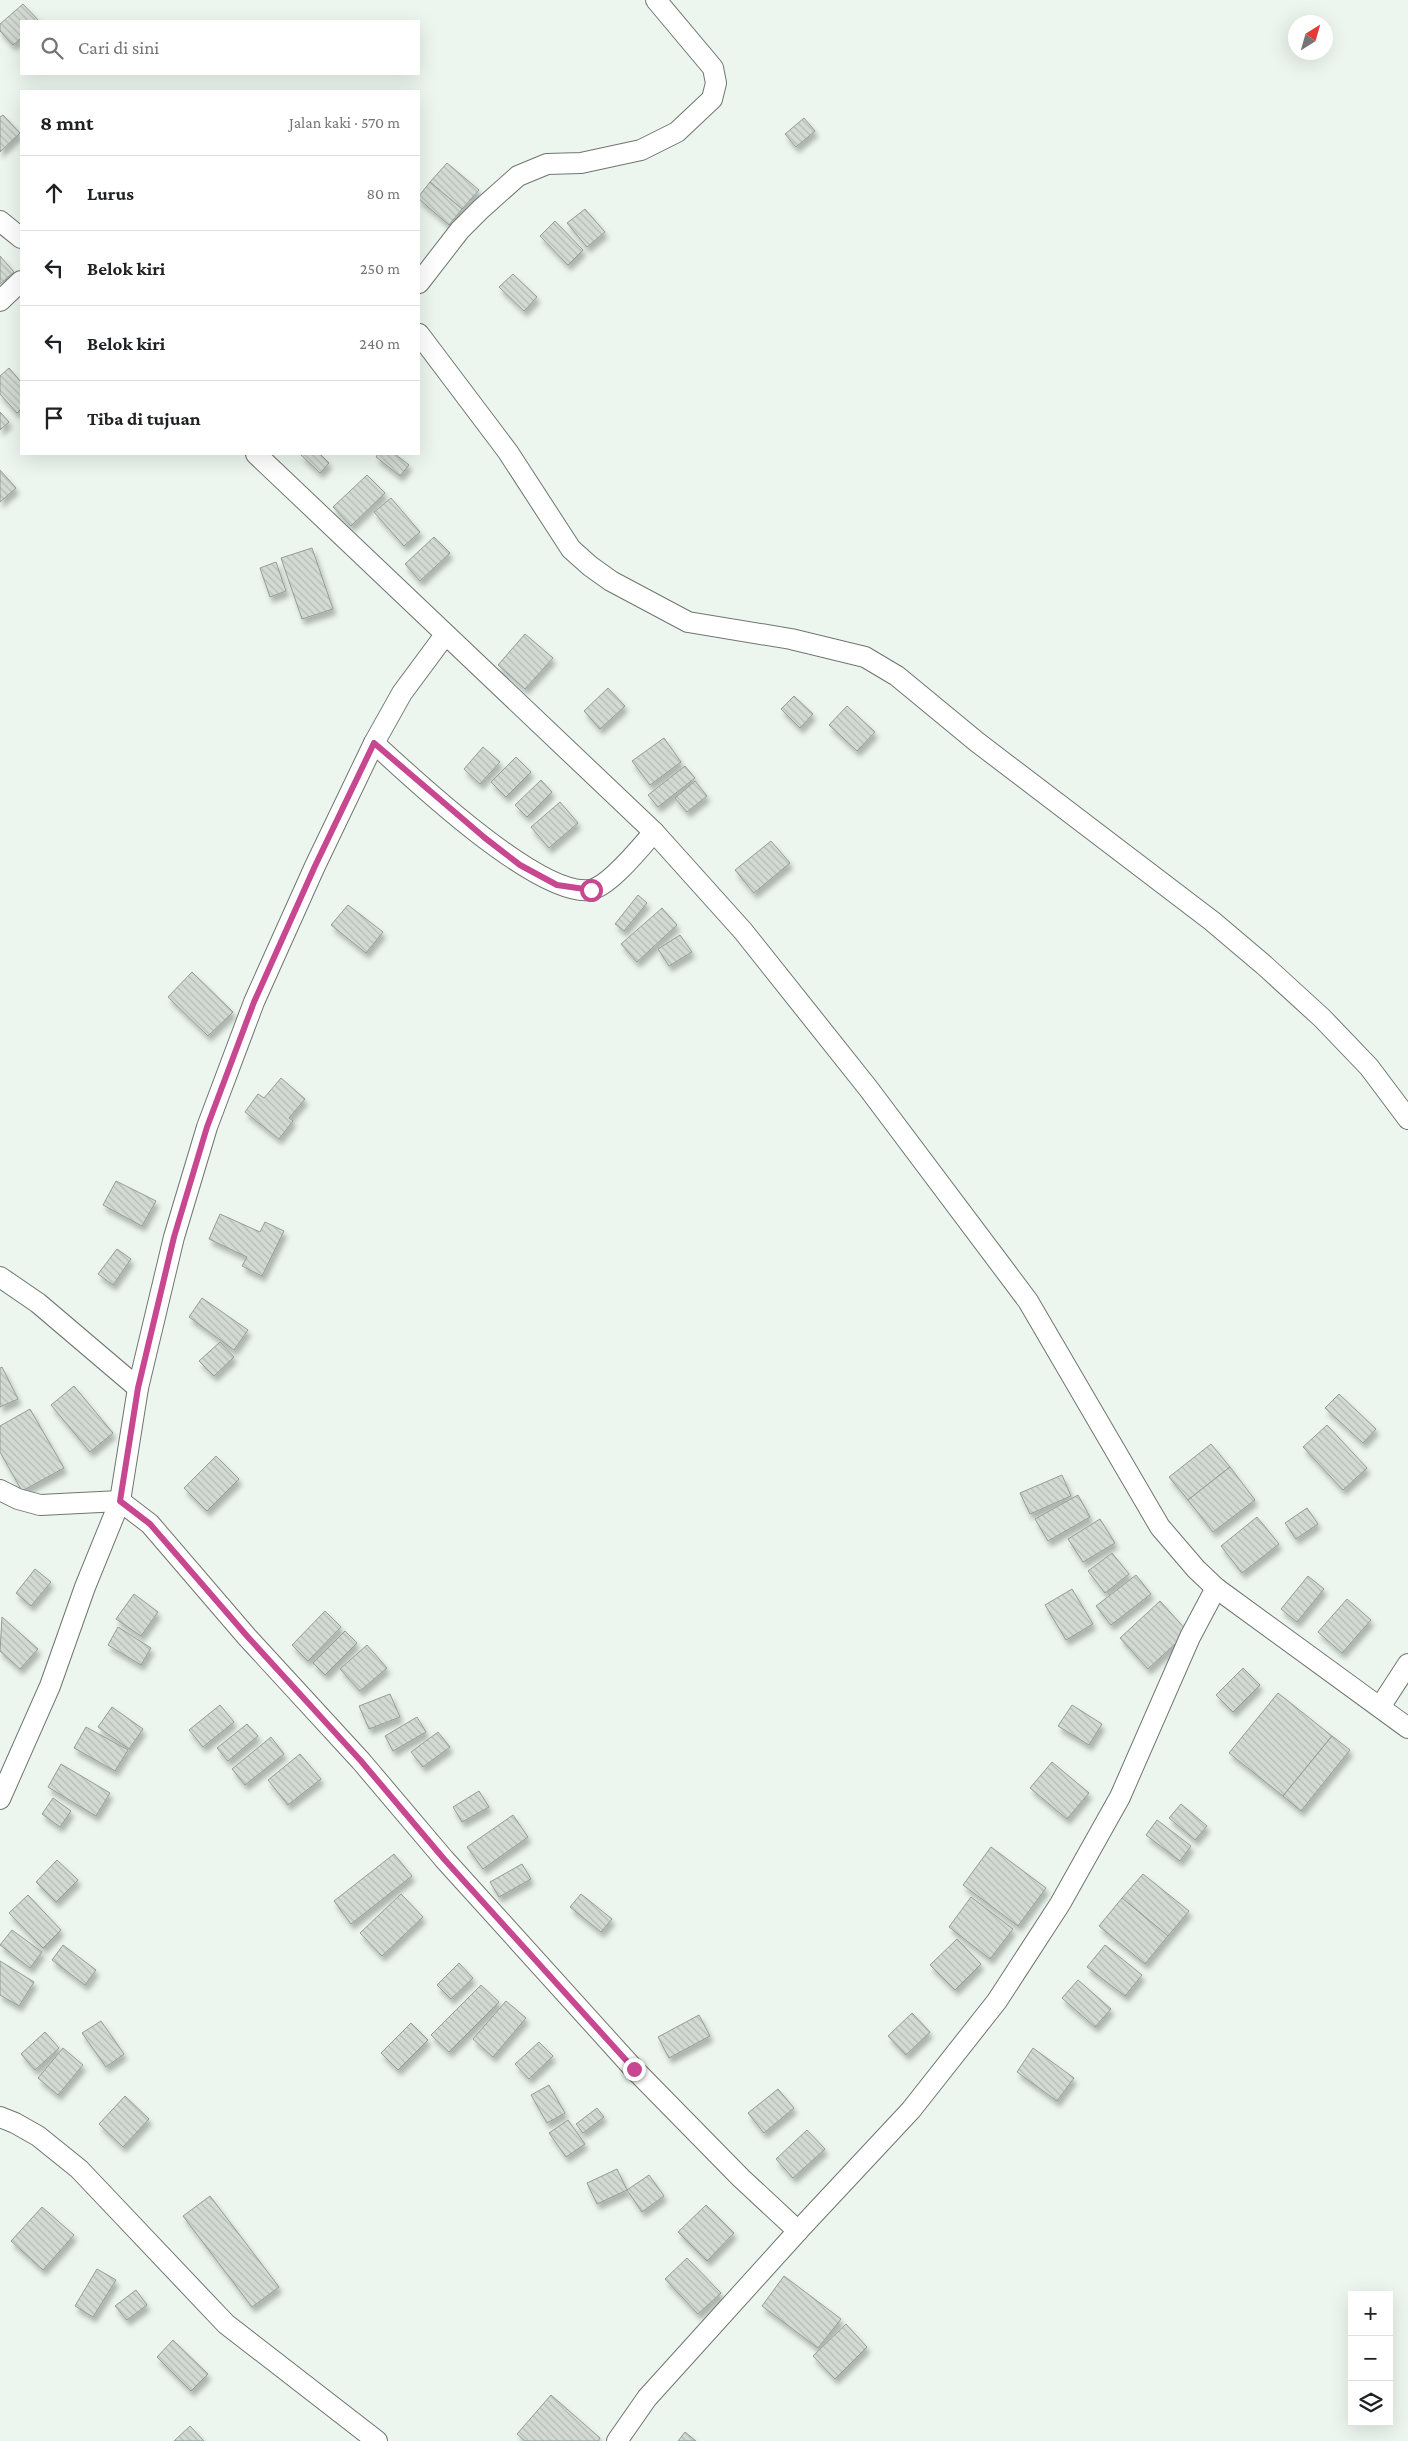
<!DOCTYPE html>
<html lang="id">
<meta charset="utf-8">
<style>
:root{--surface:#fff;--page:#f2f2f2;--text:#202124;--muted:#757577;--line:#e0e0e0}
body{margin:0;font-family:"Crimson Pro",serif;background:var(--page);color:var(--text)}
.controls{position:absolute;right:15px;bottom:15px;display:grid;overflow:hidden;border-radius:0px;box-shadow:0 5px 20px #0002}
.controls button{width:45px;height:45px;display:grid;place-items:center;padding:0;border:0;border-bottom:1px solid var(--line);background:var(--surface);color:var(--text);font:25px sans-serif}
.compass{position:absolute;left:1288px;top:15px;width:45px;height:45px;border-radius:50%;background:var(--surface);box-shadow:0 5px 20px #0002;rotate:37deg}
.stop{position:absolute;width:15px;height:15px;margin:-11px;border:4px solid #c84791;border-radius:50%;background:#fff}
.stop.end{background:#c84791;border-color:#fff;box-shadow:0 1px 5px #0008}
.list{margin:0;padding:0;list-style:none}
h2{display:flex;justify-content:space-between;align-items:center;height:65px;margin:0;padding:0 20px;font-size:21px}
h2 small{font-size:16px;font-weight:400;color:var(--muted)}
.list li{display:grid;grid-template-columns:32px 1fr auto;gap:15px;align-items:center;box-sizing:border-box;height:75px;padding:0 20px;border-top:1px solid var(--line)}
.list b{display:block;font-size:19px;white-space:nowrap}
.list em{font-size:16px;font-style:normal;color:var(--muted)}
.icon{flex:none;width:28px;height:28px;fill:none;stroke:currentColor;stroke-width:2;stroke-linecap:round;stroke-linejoin:round}
.map{position:relative;flex:none;width:1408px;height:2441px;overflow:hidden}
.search{position:absolute;background:var(--surface);box-shadow:0 5px 20px #0002;left:20px;top:20px;width:400px;height:55px;display:flex;align-items:center;gap:12px;box-sizing:border-box;padding:0 18px;border-radius:0px;color:var(--muted);font-size:19px}
.panel{position:absolute;background:var(--surface);box-shadow:0 5px 20px #0002;left:20px;top:90px;width:400px;height:365px;border-radius:0px}
.map>svg:first-child{display:block}
.building{fill:url(#building-back-hatch);stroke:#949c96;filter:url(#shadow)}
.lines{fill:none;stroke-linecap:round;stroke-linejoin:round}
.street-casing{stroke:#6f7670;stroke-width:22}
.street{stroke:#fff;stroke-width:20}
.route{stroke:#c84791;stroke-width:6}
</style>
<div class="map">
<svg width="1408" height="2441" viewBox="0 0 1408 2441">
<defs>
<pattern id="building-back-hatch" width="6" height="6" patternUnits="userSpaceOnUse" patternTransform="scale(1.25)"><rect width="6" height="6" fill="#d2dad3"/><path d="M-1 5l2 2M0 0l6 6M5-1l2 2" fill="none" stroke="#b5bcb6"/></pattern>
<filter id="shadow"><feDropShadow dx="3" dy="5.5" stdDeviation="2.5" flood-color="#0004"/></filter>
</defs>
<rect width="100%" height="100%" fill="#ecf5ee"/>
<!-- building -->
<g class="building">
<path d="M 23,4 L 39,21 L 21,21 L 21,38 L 13,45 L 0,31 L 0,24 Z"/>
<path d="M 3,115 L 20,133 L 0,152 L 0,117 Z"/>
<path d="M 804,118 L 815,131 L 796,147 L 785,134 Z"/>
<path d="M 447,163 L 479,190 L 462,209 L 430,182 Z"/>
<path d="M 430,182 L 462,209 L 449,225 L 419,199 L 419,196 Z"/>
<path d="M 585,209 L 605,232 L 587,247 L 567,223 Z"/>
<path d="M 555,221 L 583,250 L 568,265 L 540,236 Z"/>
<path d="M 0,256 L 14,272 L 0,284 Z"/>
<path d="M 513,274 L 537,297 L 524,311 L 499,287 Z"/>
<path d="M 9,368 L 21,382 L 21,409 L 17,413 L 0,394 L 0,376 Z"/>
<path d="M 0,412 L 9,422 L 0,430 Z"/>
<path d="M 300,454 L 320,454 L 329,463 L 320,473 Z"/>
<path d="M 378,454 L 395,454 L 409,465 L 400,476 L 376,457 Z"/>
<path d="M 0,470 L 16,488 L 0,502 Z"/>
<path d="M 367,475 L 385,493 L 351,526 L 333,507 Z"/>
<path d="M 391,498 L 420,532 L 404,546 L 374,512 Z"/>
<path d="M 434,537 L 450,553 L 420,581 L 405,564 Z"/>
<path d="M 312,548 L 333,609 L 302,619 L 281,558 Z"/>
<path d="M 276,562 L 286,591 L 270,597 L 260,568 Z"/>
<path d="M 525,634 L 553,658 L 525,689 L 498,665 Z"/>
<path d="M 608,688 L 625,706 L 600,729 L 584,711 Z"/>
<path d="M 794,696 L 813,714 L 800,728 L 781,709 Z"/>
<path d="M 847,706 L 875,732 L 857,751 L 829,725 Z"/>
<path d="M 664,738 L 681,762 L 650,785 L 632,761 Z"/>
<path d="M 483,747 L 500,762 L 480,784 L 464,769 Z"/>
<path d="M 516,757 L 531,772 L 506,797 L 491,782 Z"/>
<path d="M 685,766 L 695,778 L 658,807 L 648,795 Z"/>
<path d="M 541,780 L 552,792 L 527,817 L 515,805 Z"/>
<path d="M 695,781 L 707,796 L 687,812 L 675,798 Z"/>
<path d="M 560,802 L 578,823 L 549,848 L 531,827 Z"/>
<path d="M 771,841 L 790,863 L 754,893 L 735,870 Z"/>
<path d="M 638,895 L 647,903 L 624,931 L 615,924 Z"/>
<path d="M 348,905 L 383,932 L 366,953 L 331,925 Z"/>
<path d="M 662,908 L 677,925 L 637,962 L 621,944 Z"/>
<path d="M 680,935 L 692,952 L 669,966 L 658,949 Z"/>
<path d="M 192,972 L 233,1012 L 208,1036 L 168,997 Z"/>
<path d="M 281,1078 L 305,1099 L 289,1118 L 293,1121 L 279,1139 L 245,1112 L 258,1094 L 264,1098 Z"/>
<path d="M 116,1181 L 156,1201 L 142,1226 L 103,1205 Z"/>
<path d="M 220,1214 L 260,1232 L 265,1222 L 284,1231 L 262,1276 L 242,1266 L 247,1257 L 209,1239 Z"/>
<path d="M 117,1249 L 131,1259 L 113,1285 L 98,1274 Z"/>
<path d="M 202,1298 L 248,1330 L 234,1350 L 189,1317 Z"/>
<path d="M 220,1342 L 234,1357 L 214,1376 L 199,1361 Z"/>
<path d="M 2,1367 L 18,1399 L 0,1407 L 0,1368 Z"/>
<path d="M 74,1386 L 113,1433 L 90,1452 L 51,1405 Z"/>
<path d="M 1339,1394 L 1376,1429 L 1363,1443 L 1325,1408 Z"/>
<path d="M 30,1409 L 64,1468 L 22,1491 L 0,1452 L 0,1426 Z"/>
<path d="M 1327,1425 L 1367,1468 L 1343,1490 L 1303,1447 Z"/>
<path d="M 1211,1444 L 1230,1467 L 1188,1500 L 1169,1477 Z"/>
<path d="M 216,1456 L 239,1479 L 207,1511 L 184,1488 Z"/>
<path d="M 1230,1467 L 1255,1500 L 1213,1532 L 1188,1500 Z"/>
<path d="M 1062,1475 L 1071,1496 L 1030,1514 L 1020,1493 Z"/>
<path d="M 1078,1495 L 1090,1517 L 1048,1541 L 1035,1519 Z"/>
<path d="M 1307,1508 L 1318,1524 L 1296,1539 L 1285,1523 Z"/>
<path d="M 1257,1517 L 1279,1544 L 1242,1573 L 1221,1546 Z"/>
<path d="M 1100,1519 L 1115,1543 L 1083,1562 L 1068,1539 Z"/>
<path d="M 1112,1553 L 1129,1574 L 1105,1593 L 1088,1571 Z"/>
<path d="M 35,1569 L 51,1582 L 31,1606 L 16,1593 Z"/>
<path d="M 1136,1575 L 1151,1594 L 1111,1625 L 1096,1606 Z"/>
<path d="M 1308,1576 L 1324,1589 L 1297,1622 L 1281,1609 Z"/>
<path d="M 1072,1589 L 1093,1624 L 1066,1640 L 1045,1605 Z"/>
<path d="M 134,1594 L 158,1612 L 141,1636 L 116,1619 Z"/>
<path d="M 1347,1599 L 1371,1620 L 1342,1653 L 1318,1632 Z"/>
<path d="M 1160,1601 L 1188,1632 L 1148,1669 L 1120,1638 Z"/>
<path d="M 325,1611 L 341,1627 L 308,1661 L 292,1645 Z"/>
<path d="M 2,1617 L 38,1649 L 20,1669 L 0,1651 Z"/>
<path d="M 118,1627 L 151,1648 L 141,1665 L 108,1645 Z"/>
<path d="M 345,1631 L 357,1643 L 325,1675 L 313,1663 Z"/>
<path d="M 367,1645 L 387,1668 L 360,1691 L 340,1669 Z"/>
<path d="M 1243,1668 L 1260,1685 L 1233,1712 L 1216,1695 Z"/>
<path d="M 1278,1693 L 1332,1736 L 1283,1796 L 1229,1753 Z"/>
<path d="M 390,1694 L 400,1717 L 369,1729 L 359,1706 Z"/>
<path d="M 220,1705 L 234,1722 L 203,1747 L 189,1730 Z"/>
<path d="M 1072,1705 L 1102,1724 L 1089,1745 L 1058,1726 Z"/>
<path d="M 112,1707 L 143,1729 L 129,1749 L 98,1727 Z"/>
<path d="M 417,1717 L 426,1732 L 393,1751 L 385,1736 Z"/>
<path d="M 247,1724 L 258,1736 L 228,1761 L 217,1748 Z"/>
<path d="M 86,1727 L 128,1750 L 115,1771 L 74,1748 Z"/>
<path d="M 438,1732 L 450,1747 L 423,1767 L 411,1752 Z"/>
<path d="M 1332,1736 L 1350,1750 L 1301,1811 L 1283,1796 Z"/>
<path d="M 271,1737 L 284,1754 L 245,1785 L 232,1769 Z"/>
<path d="M 300,1754 L 321,1779 L 288,1805 L 268,1780 Z"/>
<path d="M 1052,1762 L 1089,1793 L 1067,1819 L 1030,1788 Z"/>
<path d="M 61,1764 L 110,1793 L 96,1816 L 48,1787 Z"/>
<path d="M 479,1791 L 489,1807 L 462,1822 L 453,1807 Z"/>
<path d="M 53,1798 L 71,1811 L 60,1827 L 42,1814 Z"/>
<path d="M 1181,1804 L 1207,1826 L 1195,1840 L 1169,1818 Z"/>
<path d="M 513,1815 L 528,1837 L 483,1869 L 467,1847 Z"/>
<path d="M 1157,1820 L 1191,1846 L 1180,1861 L 1146,1835 Z"/>
<path d="M 991,1847 L 1046,1888 L 1018,1926 L 963,1885 Z"/>
<path d="M 394,1854 L 412,1876 L 351,1924 L 334,1901 Z"/>
<path d="M 57,1860 L 78,1880 L 56,1902 L 36,1882 Z"/>
<path d="M 522,1864 L 531,1879 L 499,1897 L 490,1882 Z"/>
<path d="M 1143,1874 L 1189,1911 L 1168,1936 L 1122,1898 Z"/>
<path d="M 401,1894 L 423,1917 L 382,1956 L 360,1933 Z"/>
<path d="M 581,1894 L 612,1919 L 601,1932 L 570,1907 Z"/>
<path d="M 28,1895 L 61,1930 L 43,1948 L 9,1913 Z"/>
<path d="M 971,1897 L 1013,1929 L 990,1959 L 949,1927 Z"/>
<path d="M 1122,1898 L 1168,1936 L 1145,1964 L 1099,1926 Z"/>
<path d="M 12,1930 L 42,1952 L 30,1968 L 0,1945 Z"/>
<path d="M 957,1939 L 981,1964 L 955,1990 L 930,1965 Z"/>
<path d="M 63,1945 L 96,1970 L 85,1985 L 52,1960 Z"/>
<path d="M 1105,1945 L 1142,1975 L 1125,1996 L 1087,1967 Z"/>
<path d="M 0,1961 L 34,1982 L 19,2006 L 0,1995 Z"/>
<path d="M 459,1963 L 473,1978 L 451,1999 L 437,1985 Z"/>
<path d="M 1078,1980 L 1111,2009 L 1095,2027 L 1062,1998 Z"/>
<path d="M 481,1985 L 499,2002 L 449,2052 L 431,2035 Z"/>
<path d="M 506,2001 L 526,2018 L 493,2057 L 473,2039 Z"/>
<path d="M 912,2013 L 930,2032 L 906,2055 L 888,2036 Z"/>
<path d="M 699,2015 L 710,2036 L 669,2058 L 658,2037 Z"/>
<path d="M 101,2021 L 124,2054 L 106,2067 L 82,2033 Z"/>
<path d="M 411,2023 L 428,2040 L 398,2070 L 381,2053 Z"/>
<path d="M 45,2032 L 59,2048 L 35,2070 L 21,2054 Z"/>
<path d="M 539,2042 L 553,2056 L 529,2079 L 515,2064 Z"/>
<path d="M 63,2048 L 83,2065 L 58,2095 L 38,2078 Z"/>
<path d="M 1033,2048 L 1074,2078 L 1057,2101 L 1017,2072 Z"/>
<path d="M 549,2085 L 565,2113 L 547,2123 L 531,2095 Z"/>
<path d="M 778,2089 L 794,2108 L 764,2133 L 748,2113 Z"/>
<path d="M 125,2096 L 149,2119 L 123,2147 L 99,2124 Z"/>
<path d="M 597,2108 L 604,2117 L 583,2133 L 576,2124 Z"/>
<path d="M 568,2120 L 585,2144 L 566,2157 L 549,2133 Z"/>
<path d="M 807,2130 L 825,2149 L 793,2178 L 776,2159 Z"/>
<path d="M 617,2169 L 627,2190 L 597,2204 L 587,2183 Z"/>
<path d="M 649,2175 L 664,2196 L 642,2212 L 627,2190 Z"/>
<path d="M 210,2196 L 279,2287 L 252,2307 L 183,2216 Z"/>
<path d="M 706,2205 L 734,2233 L 707,2261 L 678,2232 Z"/>
<path d="M 42,2207 L 74,2235 L 43,2270 L 11,2241 Z"/>
<path d="M 687,2258 L 721,2293 L 698,2314 L 665,2279 Z"/>
<path d="M 97,2269 L 116,2280 L 93,2317 L 75,2306 Z"/>
<path d="M 784,2276 L 841,2319 L 818,2348 L 762,2306 Z"/>
<path d="M 136,2290 L 147,2305 L 127,2320 L 115,2306 Z"/>
<path d="M 846,2324 L 867,2347 L 835,2379 L 813,2356 Z"/>
<path d="M 173,2340 L 208,2374 L 191,2391 L 157,2357 Z"/>
<path d="M 551,2395 L 600,2438 L 598,2441 L 525,2441 L 517,2434 Z"/>
<path d="M 190,2426 L 204,2441 L 174,2441 Z"/>
<path d="M 685,2432 L 696,2441 L 678,2441 Z"/>
</g>
<g class="lines">
<defs>
<g id="street">
<path d="M 0,221 L 21,238"/>
<path d="M 419,283 L 460,230 L 481,209 L 518,176 L 547,164 L 581,163 L 641,150 L 677,132 L 712,99 L 716,83 L 713,68 L 656,0"/>
<path d="M 0,301 L 21,281"/>
<path d="M 419,334 L 508,452 L 571,549 L 590,566 L 611,581 L 688,622 L 791,639 L 865,657 L 897,676 L 977,742 L 1212,921 L 1264,965 L 1322,1018 L 1369,1067 L 1408,1119"/>
<path d="M 256,454 L 654,832 L 743,931 L 868,1088 L 1028,1301 L 1160,1527 L 1196,1569 L 1216,1588 L 1408,1728"/>
<path d="M 374,743 C 413,779 538,897 590,890 C 609,887 641,847 654,832"/>
<path d="M 0,1277 L 38,1303 L 138,1388"/>
<path d="M 0,1490 L 18,1499 L 40,1505 L 120,1501 L 150,1524 L 247,1637 L 361,1761 L 444,1859 L 634,2069 L 741,2178 L 798,2231 L 647,2398 L 617,2441"/>
<path d="M 1380,1707 L 1408,1664"/>
<path d="M 0,1799 L 50,1686 L 85,1587 L 120,1501 L 138,1388 L 174,1237 L 207,1127 L 254,1002 L 315,866 L 374,743 L 402,693 L 445,635"/>
<path d="M 0,2117 L 15,2123 L 38,2136 L 79,2169 L 226,2324 L 377,2441"/>
<path d="M 798,2231 L 911,2110 L 997,2001 L 1060,1904 L 1120,1797 L 1190,1637 L 1216,1588"/>
</g>
</defs>
<!-- street casing -->
<use href="#street" class="street-casing"/>
<!-- street -->
<use href="#street" class="street"/>
</g>
<g class="lines">
<!-- route -->
<path class="route" d="M 591,890 L 557,885 L 520,865 L 485,838 L 374,743 L 315,866 L 254,1002 L 207,1127 L 174,1237 L 138,1388 L 120,1501 L 150,1524 L 247,1636 L 361,1761 L 444,1859 L 634,2069"/>
</g>
</svg>
<div class="controls">
<button>+</button>
<button>−</button>
<button><svg class="icon" aria-label="layers" viewBox="0 0 24 24"><path d="M12 4l9 5-9 5-9-5zM3 14l9 5 9-5"/></svg></button>
</div>
<svg class="compass" viewBox="-18 -18 36 36"><path d="M0-13l5 13h-10z" fill="#e53935"/><path d="M0 13l5-13h-10z" fill="#757577"/></svg>
<div class="stop" style="left:591px;top:890px"></div>
<div class="stop end" style="left:634px;top:2069px"></div>
<div class="search"><svg class="icon" aria-label="search" viewBox="0 0 24 24"><circle cx="10" cy="10" r="6"/><path d="M15 15l6 6"/></svg>Cari di sini</div>
<section class="panel">
<h2>8 mnt<small>Jalan kaki · 570 m</small></h2>
<ul class="list">
<li><svg class="icon" aria-label="ahead" viewBox="0 0 24 24"><path d="M12 20V5M6 11l6-6 6 6"/></svg><div><b>Lurus</b></div><em>80 m</em></li>
<li><svg class="icon" aria-label="left" viewBox="0 0 24 24"><path d="M17 20v-9H6M10 6l-5 5 5 5"/></svg><div><b>Belok kiri</b></div><em>250 m</em></li>
<li><svg class="icon" aria-label="left" viewBox="0 0 24 24"><path d="M17 20v-9H6M10 6l-5 5 5 5"/></svg><div><b>Belok kiri</b></div><em>240 m</em></li>
<li><svg class="icon" aria-label="arrive" viewBox="0 0 24 24"><path d="M6 21V4h12l-3 4 3 4H6"/></svg><div><b>Tiba di tujuan</b></div></li>
</ul>
</section>
</div>
